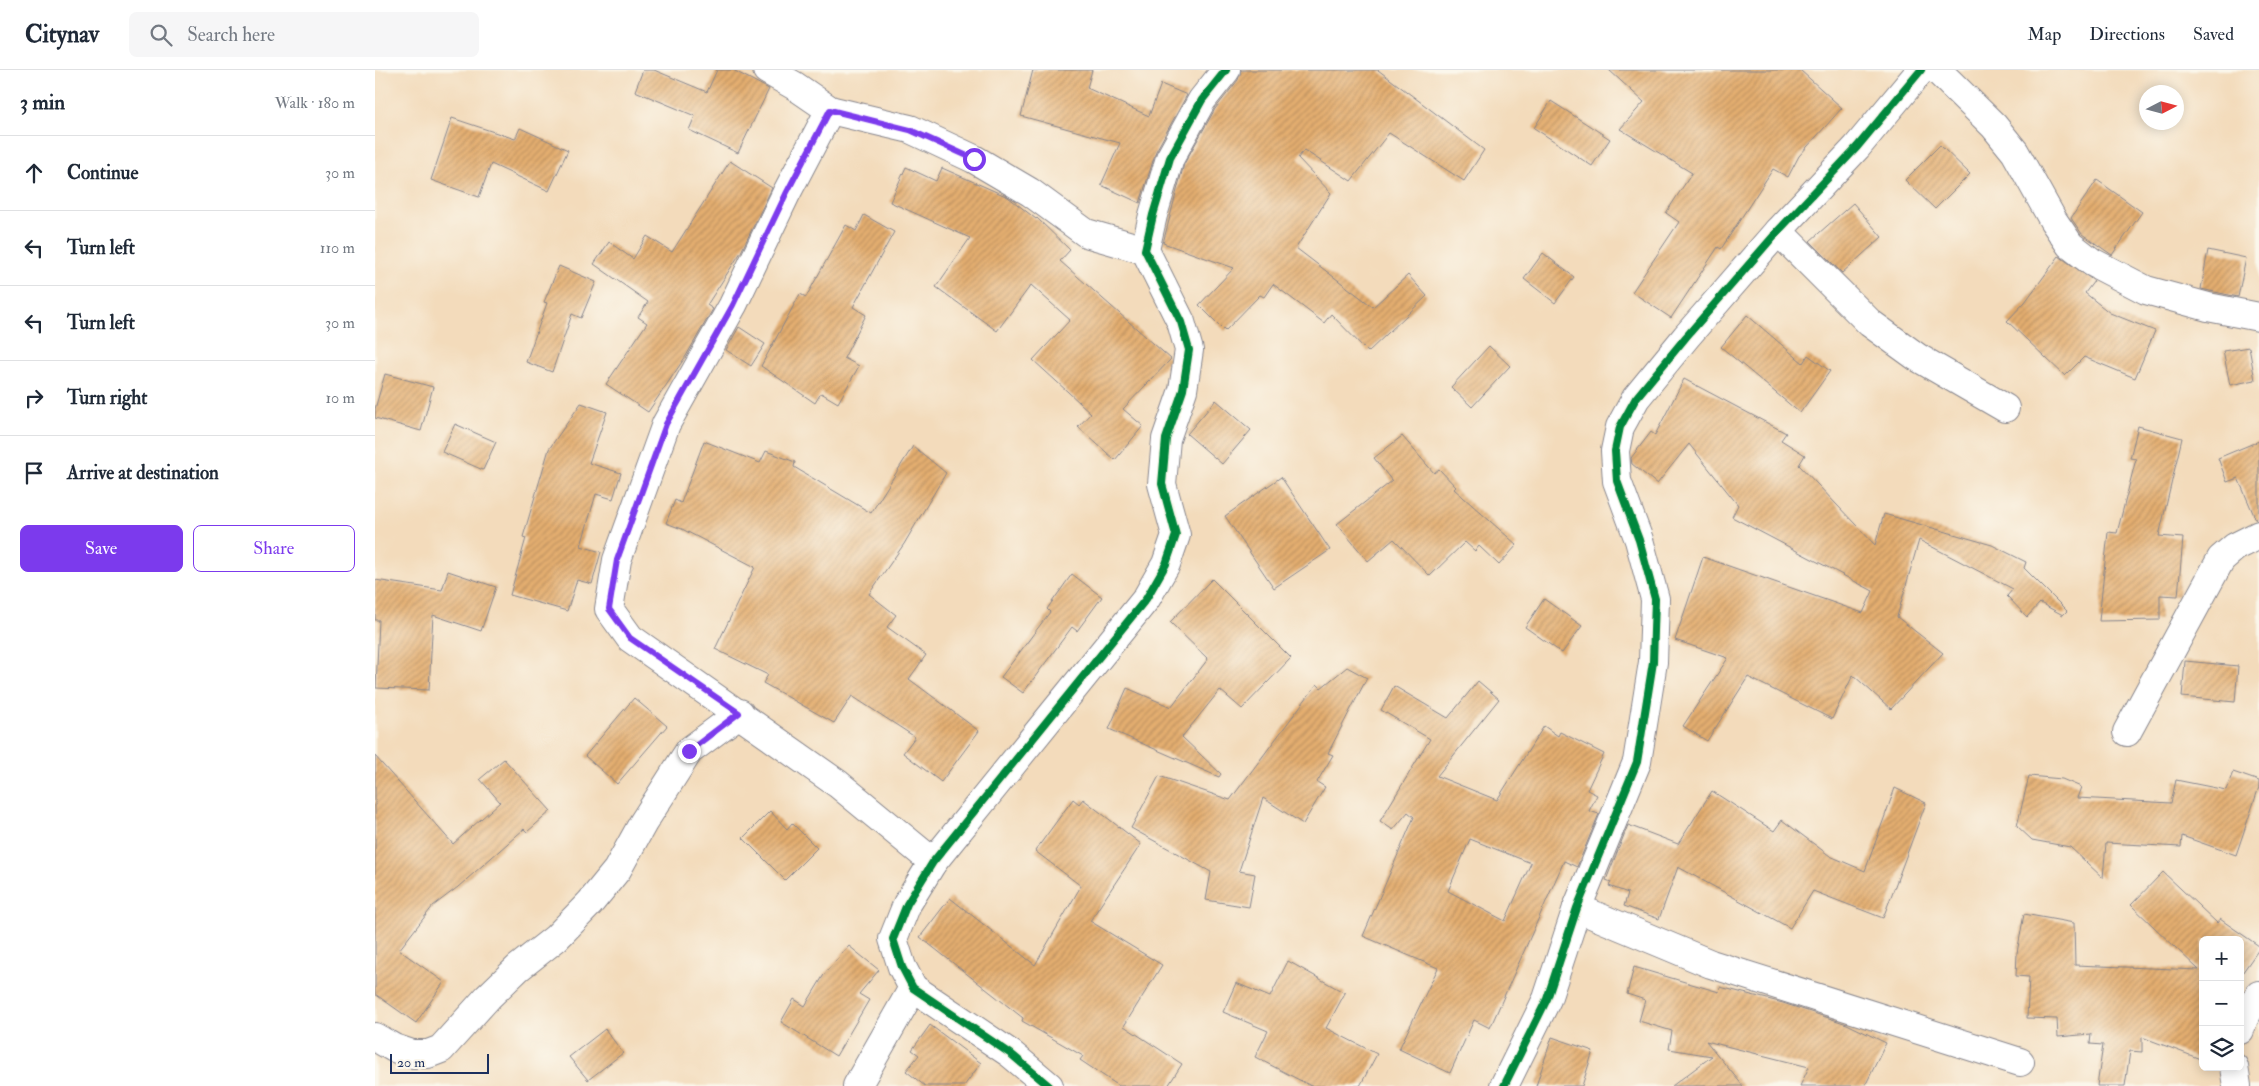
<!DOCTYPE html>
<meta charset="utf-8">
<style>
:root{--surface:#fff;--page:#f6f6f7;--text:#1f2937;--muted:#747a83;--line:#e0e1e3;--accent:#7c3aed}
body{margin:0;font-family:"IM FELL Double Pica",serif;background:var(--page);color:var(--text)}
.controls{position:absolute;right:15px;bottom:15px;display:grid;overflow:hidden;border-radius:8px;box-shadow:0 2px 12px #0003}
.controls button{width:45px;height:45px;display:grid;place-items:center;padding:0;border:0;border-bottom:1px solid var(--line);background:var(--surface);color:var(--text);font:25px sans-serif}
.compass{position:absolute;left:1764px;top:15px;width:45px;height:45px;border-radius:50%;background:var(--surface);box-shadow:0 2px 12px #0003;rotate:84deg}
.scale{position:absolute;left:15px;bottom:12px;width:99px;box-sizing:border-box;padding-left:5px;border:2px solid #1b2f5e;border-top:0;font-size:14px;line-height:18px;white-space:nowrap;color:#1b2f5e;-webkit-text-stroke:4px #fbf7ec;paint-order:stroke}
.stop{position:absolute;width:15px;height:15px;margin:-11px;border:4px solid #7c3aed;border-radius:50%;background:#fff}
.stop.end{background:#7c3aed;border-color:#fff;box-shadow:0 1px 5px #0008}
.list{margin:0;padding:0;list-style:none}
h2{display:flex;justify-content:space-between;align-items:center;height:65px;margin:0;padding:0 20px;font-size:21px}
h2 small{font-size:16px;font-weight:400;color:var(--muted)}
.list li{display:grid;grid-template-columns:32px 1fr auto;gap:15px;align-items:center;box-sizing:border-box;height:75px;padding:0 20px;border-top:1px solid var(--line)}
.list b{display:block;font-size:19px;white-space:nowrap}
.list em{font-size:16px;font-style:normal;color:var(--muted)}
.actions{display:flex;gap:10px;padding:15px 20px}
.actions a{flex:1;padding:11px 0;border:1px solid var(--accent);border-radius:8px;text-align:center;font-size:18px;color:var(--accent)}
.actions .main{background:var(--accent);color:#fff}
.icon{flex:none;width:28px;height:28px;fill:none;stroke:currentColor;stroke-width:2;stroke-linecap:round;stroke-linejoin:round}
.map{position:relative;flex:none;width:1884px;height:1016px;overflow:hidden}
header{display:flex;align-items:center;gap:30px;box-sizing:border-box;height:70px;padding:0 25px;background:var(--surface);border-bottom:1px solid var(--line)}
header strong{font-size:24px}
nav{display:flex;gap:28px;margin-inline-start:auto;font-size:18px}
.search{width:350px;height:45px;background:var(--page);display:flex;align-items:center;gap:12px;box-sizing:border-box;padding:0 18px;border-radius:8px;color:var(--muted);font-size:19px}
main{display:flex}
aside{flex:1;background:var(--surface)}
.map>svg:first-child{display:block}
.building{fill:url(#building-hatch);fill-rule:evenodd}
.lines{fill:none;stroke-linecap:round;stroke-linejoin:round}
.street-casing{stroke:#87858c;stroke-width:30}
.street{stroke:#fff;stroke-width:28}
.cycleway-casing{stroke:#fbf7ec;stroke-width:11}
.cycleway{stroke:#00873e;stroke-width:8}
.route{stroke:#7c3aed;stroke-width:6}
</style>
<header>
<strong>Citynav</strong>
<div class="search"><svg class="icon" aria-label="search" viewBox="0 0 24 24"><circle cx="10" cy="10" r="6"/><path d="M15 15l6 6"/></svg>Search here</div>
<nav><a>Map</a><a>Directions</a><a>Saved</a></nav>
</header>
<main>
<aside>
<h2>3 min<small>Walk · 180 m</small></h2>
<ul class="list">
<li><svg class="icon" aria-label="ahead" viewBox="0 0 24 24"><path d="M12 20V5M6 11l6-6 6 6"/></svg><div><b>Continue</b></div><em>30 m</em></li>
<li><svg class="icon" aria-label="left" viewBox="0 0 24 24"><path d="M17 20v-9H6M10 6l-5 5 5 5"/></svg><div><b>Turn left</b></div><em>110 m</em></li>
<li><svg class="icon" aria-label="left" viewBox="0 0 24 24"><path d="M17 20v-9H6M10 6l-5 5 5 5"/></svg><div><b>Turn left</b></div><em>30 m</em></li>
<li><svg class="icon" aria-label="right" viewBox="0 0 24 24"><path d="M7 20v-9h11M14 6l5 5-5 5"/></svg><div><b>Turn right</b></div><em>10 m</em></li>
<li><svg class="icon" aria-label="arrive" viewBox="0 0 24 24"><path d="M6 21V4h12l-3 4 3 4H6"/></svg><div><b>Arrive at destination</b></div></li>
</ul>
<div class="actions"><a class="main">Save</a><a>Share</a></div>
</aside>
<div class="map">
<svg width="1884" height="1016" viewBox="0 0 1884 1016">
<defs>
<pattern id="building-hatch" width="6" height="6" patternUnits="userSpaceOnUse" patternTransform="scale(1.25)"><rect width="6" height="6" fill="#e4ae70"/><path d="M-1 1l2-2M0 6l6-6M5 7l2-2" fill="none" stroke="#b88e5f"/></pattern>
</defs>
<rect width="100%" height="100%" fill="#fbf7ec"/>
<filter id="ink" filterUnits="userSpaceOnUse"><feTurbulence type="fractalNoise" baseFrequency=".02" numOctaves="2"/><feDisplacementMap in="SourceGraphic" scale="10" xChannelSelector="R" yChannelSelector="G"/><feConvolveMatrix kernelMatrix="1 2 1 2 8 2 1 2 1" color-interpolation-filters="sRGB"/></filter>
<filter id="wash" filterUnits="userSpaceOnUse"><feTurbulence type="fractalNoise" baseFrequency=".0096" numOctaves="4" result="noise"/><feDisplacementMap in="SourceGraphic" scale="20" xChannelSelector="R" yChannelSelector="G"/><feGaussianBlur stdDeviation="1.12" result="paint"/><feColorMatrix in="noise" values="0 0 0 0 0 0 0 0 0 0 0 0 0 0 0 0 0 1.4 0 .05"/><feComposite in="paint" operator="in"/></filter>
<g filter="url(#wash)">
<rect width="100%" height="100%" fill="#f3dbbb"/>
<g id="blocks">
<!-- building -->
<g class="building">
<path d="M 268,0 L 279,0 L 332,22 L 342,0 L 358,0 L 394,19 L 363,83 L 314,60 L 320,46 L 260,21 Z"/>
<path d="M 658,0 L 717,0 L 712,18 L 774,46 L 786,14 L 812,25 L 781,81 L 765,133 L 726,115 L 745,73 L 646,46 Z"/>
<path d="M 866,0 L 1003,0 L 1109,80 L 1089,111 L 1014,63 L 976,111 L 929,80 L 923,88 L 956,123 L 921,178 L 998,237 L 1033,205 L 1052,226 L 993,282 L 956,244 L 949,253 L 898,214 L 889,227 L 885,225 L 850,261 L 824,235 L 859,198 L 788,173 L 809,94 L 840,39 L 863,10 Z"/>
<path d="M 1234,0 L 1425,0 L 1467,38 L 1424,86 L 1413,107 L 1398,99 L 1346,179 L 1343,177 L 1296,248 L 1257,222 L 1304,152 L 1291,143 L 1317,103 L 1245,59 L 1269,32 Z"/>
<path d="M 1176,31 L 1235,69 L 1217,96 L 1159,58 Z"/>
<path d="M 77,48 L 140,69 L 145,58 L 193,80 L 174,121 L 116,94 L 104,127 L 56,110 Z"/>
<path d="M 1565,75 L 1595,104 L 1560,139 L 1530,110 Z"/>
<path d="M 355,91 L 397,118 L 366,182 L 332,235 L 338,239 L 311,286 L 273,342 L 231,314 L 272,253 L 263,247 L 273,232 L 219,194 L 234,172 L 258,189 L 272,166 L 297,182 Z"/>
<path d="M 531,97 L 561,111 L 567,98 L 633,127 L 661,149 L 662,148 L 695,180 L 685,191 L 796,289 L 748,339 L 768,356 L 740,390 L 703,357 L 716,343 L 658,290 L 695,250 L 656,215 L 622,261 L 561,217 L 595,168 L 515,132 Z"/>
<path d="M 1722,110 L 1767,142 L 1737,185 L 1707,164 L 1696,148 Z"/>
<path d="M 1478,133 L 1507,167 L 1467,203 L 1435,171 Z"/>
<path d="M 489,145 L 519,162 L 478,237 L 491,245 L 469,288 L 484,296 L 463,333 L 446,323 L 440,333 L 386,296 L 425,224 L 431,227 L 471,155 L 481,161 Z"/>
<path d="M 1833,180 L 1871,188 L 1863,227 L 1826,219 Z"/>
<path d="M 1168,183 L 1199,207 L 1180,233 L 1149,209 Z"/>
<path d="M 1684,186 L 1719,211 L 1710,223 L 1735,243 L 1780,261 L 1760,308 L 1709,287 L 1690,306 L 1632,251 L 1650,232 Z"/>
<path d="M 184,196 L 221,212 L 206,248 L 197,244 L 177,302 L 151,292 L 172,233 L 169,232 Z"/>
<path d="M 1372,245 L 1428,293 L 1433,285 L 1455,301 L 1425,343 L 1346,277 Z"/>
<path d="M 364,257 L 390,274 L 376,296 L 351,280 Z"/>
<path d="M 1114,276 L 1135,296 L 1097,337 L 1076,317 Z"/>
<path d="M 1874,277 L 1880,310 L 1855,315 L 1848,281 Z"/>
<path d="M 10,304 L 58,317 L 46,361 L 0,348 L 0,339 Z"/>
<path d="M 1309,309 L 1411,363 L 1406,370 L 1430,385 L 1424,395 L 1500,475 L 1509,444 L 1617,475 L 1651,492 L 1649,498 L 1692,541 L 1688,545 L 1665,533 L 1652,547 L 1632,526 L 1638,519 L 1544,470 L 1522,547 L 1568,583 L 1516,639 L 1478,605 L 1457,649 L 1373,607 L 1332,671 L 1308,656 L 1353,588 L 1300,570 L 1328,487 L 1488,543 L 1498,521 L 1357,447 L 1363,435 L 1314,374 L 1282,414 L 1257,394 L 1256,388 L 1276,362 L 1280,365 Z"/>
<path d="M 841,330 L 876,360 L 847,394 L 812,364 Z"/>
<path d="M 206,333 L 232,342 L 214,393 L 246,403 L 238,429 L 221,424 L 206,476 L 226,482 L 217,514 L 202,510 L 192,541 L 135,525 L 151,468 L 148,467 L 174,379 Z"/>
<path d="M 80,354 L 121,372 L 108,400 L 67,382 Z"/>
<path d="M 1763,356 L 1807,368 L 1784,466 L 1808,468 L 1803,526 L 1785,525 L 1785,550 L 1724,551 L 1733,462 L 1742,463 L 1761,389 L 1755,388 Z"/>
<path d="M 1027,366 L 1059,403 L 1064,399 L 1081,417 L 1079,419 L 1142,475 L 1124,495 L 1104,476 L 1100,481 L 1090,472 L 1055,506 L 1019,469 L 993,491 L 962,454 L 1017,411 L 999,388 Z"/>
<path d="M 329,371 L 385,393 L 391,381 L 420,392 L 419,397 L 496,443 L 538,376 L 571,403 L 529,474 L 494,524 L 521,545 L 512,557 L 551,585 L 534,609 L 604,661 L 566,712 L 528,683 L 540,667 L 477,626 L 459,653 L 388,613 L 393,605 L 340,579 L 380,497 L 307,459 L 291,453 L 300,430 L 306,433 Z"/>
<path d="M 1884,371 L 1884,450 L 1881,450 L 1863,408 L 1852,412 L 1843,388 Z"/>
<path d="M 906,407 L 955,480 L 899,518 L 850,446 Z"/>
<path d="M 73,501 L 121,517 L 106,561 L 58,545 L 54,620 L 1,618 L 4,550 L 0,550 L 0,510 L 67,520 Z"/>
<path d="M 697,504 L 727,527 L 702,561 L 697,557 L 648,623 L 626,607 L 675,542 L 672,539 Z"/>
<path d="M 837,509 L 916,588 L 867,639 L 845,620 L 807,667 L 846,704 L 844,707 L 734,659 L 752,618 L 796,637 L 833,589 L 795,552 Z"/>
<path d="M 1169,529 L 1207,556 L 1187,583 L 1150,557 Z"/>
<path d="M 1810,591 L 1863,596 L 1860,632 L 1807,627 Z"/>
<path d="M 972,597 L 992,608 L 953,683 L 958,685 L 942,712 L 950,717 L 928,754 L 888,728 L 864,801 L 880,804 L 874,837 L 831,830 L 836,802 L 756,758 L 784,706 L 855,730 L 942,614 L 946,618 Z"/>
<path d="M 1103,611 L 1124,629 L 1062,706 L 1122,730 L 1169,656 L 1183,666 L 1185,662 L 1229,684 L 1212,720 L 1222,725 L 1214,741 L 1224,744 L 1202,797 L 1189,791 L 1115,958 L 1099,950 L 1075,1003 L 1024,979 L 1063,898 L 988,866 L 1039,747 L 1033,742 L 1018,760 L 1005,751 L 1055,669 L 1006,640 L 1019,616 L 1073,648 ZM 1095,769 L 1156,793 L 1130,851 L 1073,821 Z"/>
<path d="M 259,628 L 292,656 L 242,714 L 210,686 Z"/>
<path d="M 0,686 L 78,774 L 125,732 L 105,709 L 129,689 L 176,741 L 152,762 L 149,759 L 83,817 L 58,836 L 24,880 L 69,912 L 41,953 L 0,924 Z"/>
<path d="M 1858,702 L 1884,711 L 1884,717 L 1861,785 L 1807,766 L 1806,777 L 1731,773 L 1728,808 L 1695,777 L 1657,770 L 1642,756 L 1654,706 L 1687,709 L 1706,717 L 1702,728 L 1796,733 L 1801,710 L 1851,720 Z"/>
<path d="M 1520,718 L 1551,733 L 1508,848 L 1438,821 L 1415,858 L 1303,797 L 1284,849 L 1249,836 L 1253,823 L 1234,816 L 1236,812 L 1231,810 L 1253,755 L 1303,774 L 1337,721 L 1399,761 L 1407,750 L 1455,786 L 1490,801 Z"/>
<path d="M 698,729 L 704,734 L 708,729 L 766,774 L 715,851 L 787,895 L 749,956 L 807,994 L 793,1016 L 744,1016 L 705,990 L 708,986 L 647,951 L 648,948 L 545,867 L 575,828 L 660,895 L 706,816 L 660,781 Z"/>
<path d="M 395,741 L 412,759 L 417,753 L 442,778 L 410,810 L 368,768 Z"/>
<path d="M 1788,802 L 1842,853 L 1845,849 L 1884,876 L 1884,879 L 1865,906 L 1865,870 L 1828,870 L 1828,990 L 1767,967 L 1767,982 L 1755,981 L 1750,1016 L 1722,1016 L 1728,975 L 1715,974 L 1716,964 L 1683,967 L 1682,949 L 1652,948 L 1654,907 L 1641,906 L 1642,883 L 1649,844 L 1699,853 L 1700,895 L 1824,900 L 1756,835 Z"/>
<path d="M 474,876 L 504,900 L 484,924 L 494,930 L 461,986 L 406,952 L 419,929 L 430,936 L 450,903 Z"/>
<path d="M 913,891 L 970,923 L 951,958 L 1002,984 L 985,1016 L 936,1016 L 880,987 L 893,961 L 848,942 L 861,913 L 895,927 Z"/>
<path d="M 1259,897 L 1344,922 L 1345,917 L 1408,933 L 1472,954 L 1511,973 L 1490,1016 L 1425,1016 L 1434,997 L 1331,971 L 1368,1016 L 1297,1016 L 1337,986 L 1294,979 L 1297,961 L 1264,951 L 1270,930 L 1252,924 Z"/>
<path d="M 555,955 L 606,993 L 589,1016 L 550,1016 L 531,1001 L 544,985 L 537,980 Z"/>
<path d="M 230,959 L 248,983 L 213,1010 L 194,987 Z"/>
<path d="M 1177,967 L 1218,981 L 1207,1016 L 1161,1016 Z"/>
</g>
</g>
</g>
<g filter="url(#ink)">
<use href="#blocks" fill-opacity="0" stroke="#87858c" stroke-width="1"/>
<g class="lines">
<defs>
<g id="street">
<path d="M 392,0 L 420,16 L 455,40 L 535,59 L 599,89 L 655,122 L 711,163 L 770,180"/>
<path d="M 1562,0 L 1619,56 L 1640,82 L 1678,150 L 1695,175 L 1717,192 L 1771,220 L 1833,237 L 1884,247"/>
<path d="M 455,40 L 411,124 L 358,235 L 291,354 L 242,490 L 234,539 L 255,568 L 463,714 L 558,792"/>
<path d="M 1403,161 L 1495,253 L 1542,287 L 1630,338"/>
<path d="M 1752,662 L 1846,489 L 1860,477 L 1884,465"/>
<path d="M 1202,838 L 1336,894 L 1645,992"/>
<path d="M 1865,960 L 1869,948 L 1884,925"/>
<path d="M 0,967 L 19,978 L 37,984 L 53,984 L 66,979 L 113,927 L 143,898 L 181,868 L 215,833 L 242,800 L 268,753 L 314,681 L 365,643"/>
<path d="M 1859,997 L 1862,1016"/>
<path d="M 482,1016 L 538,918"/>
<path d="M 674,1016 L 636,984 L 538,918 L 527,897 L 518,869 L 532,834 L 558,792 L 771,529 L 791,494 L 801,465 L 787,414 L 791,369 L 808,320 L 814,280 L 806,252 L 770,180 L 778,145 L 795,88 L 827,30 L 851,0"/>
<path d="M 1129,1016 L 1172,929 L 1202,838 L 1262,692 L 1278,592 L 1280,529 L 1264,470 L 1242,411 L 1240,381 L 1245,357 L 1261,328 L 1311,267 L 1403,161 L 1482,77 L 1546,0"/>
</g>
</defs>
<!-- street casing -->
<use href="#street" class="street-casing"/>
<!-- street -->
<use href="#street" class="street"/>
<defs>
<g id="cycleway">
<path d="M 674,1016 L 636,984 L 538,918 L 527,897 L 518,869 L 532,834 L 558,792 L 771,529 L 791,494 L 801,465 L 787,414 L 791,369 L 808,320 L 814,280 L 806,252 L 770,180 L 778,145 L 795,88 L 827,30 L 851,0"/>
<path d="M 1129,1016 L 1172,929 L 1202,838 L 1262,692 L 1278,592 L 1280,529 L 1264,470 L 1242,411 L 1240,381 L 1245,357 L 1261,328 L 1311,267 L 1403,161 L 1482,77 L 1546,0"/>
</g>
</defs>
<!-- cycleway casing -->
<use href="#cycleway" class="cycleway-casing"/>
<!-- cycleway -->
<use href="#cycleway" class="cycleway"/>
</g>
</g>
<g class="lines" filter="url(#ink)">
<!-- route -->
<path class="route" d="M 314,681 L 364,643 L 255,568 L 234,539 L 242,490 L 291,354 L 358,235 L 411,124 L 455,40 L 535,60 L 599,89"/>
</g>
</svg>
<div class="controls">
<button>+</button>
<button>−</button>
<button><svg class="icon" aria-label="layers" viewBox="0 0 24 24"><path d="M12 4l9 5-9 5-9-5zM3 14l9 5 9-5"/></svg></button>
</div>
<svg class="compass" viewBox="-18 -18 36 36"><path d="M0-13l5 13h-10z" fill="#e53935"/><path d="M0 13l5-13h-10z" fill="#747a83"/></svg>
<div class="scale">20 m</div>
<div class="stop" style="left:599px;top:89px"></div>
<div class="stop end" style="left:314px;top:681px"></div>
</div>
</main>
